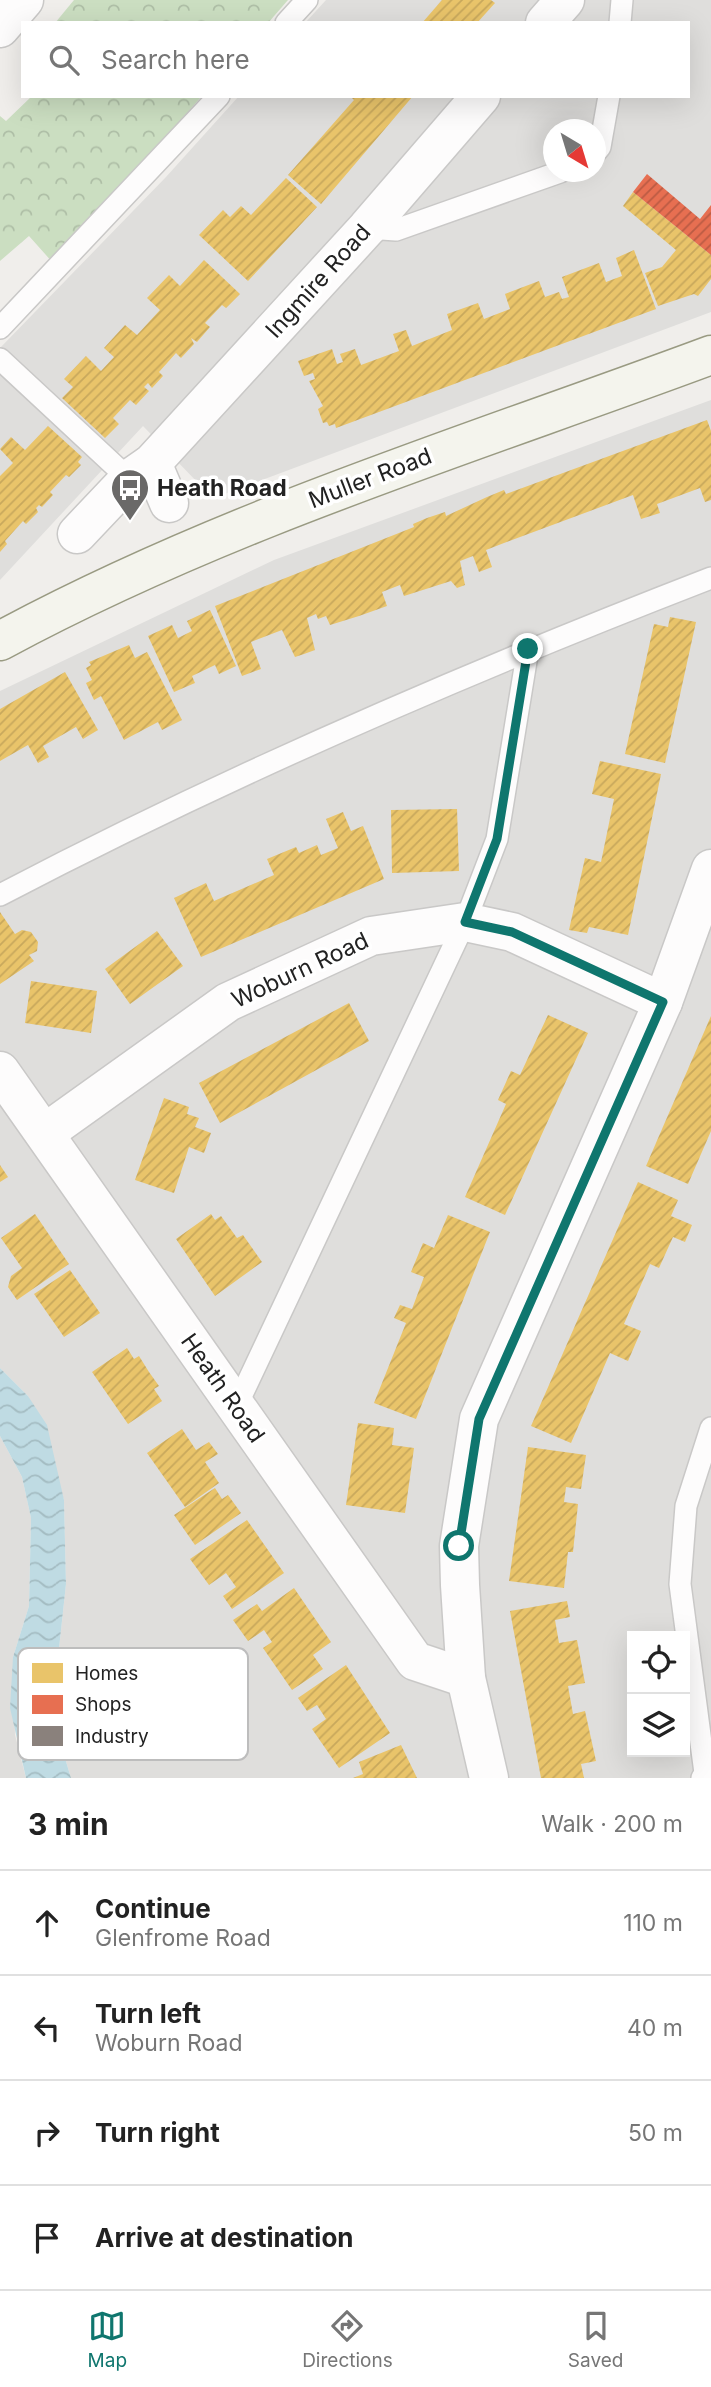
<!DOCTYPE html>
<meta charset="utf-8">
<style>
:root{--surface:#fff;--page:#f6f6f6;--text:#222;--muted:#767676;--line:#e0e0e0;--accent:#0f766e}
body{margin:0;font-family:Inter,sans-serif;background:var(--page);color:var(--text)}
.controls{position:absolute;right:21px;bottom:21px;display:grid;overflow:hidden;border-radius:0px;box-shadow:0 7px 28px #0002}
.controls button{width:63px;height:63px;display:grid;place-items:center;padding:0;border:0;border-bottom:2px solid var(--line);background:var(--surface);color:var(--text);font:35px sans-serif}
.compass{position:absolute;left:543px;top:119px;width:63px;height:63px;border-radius:50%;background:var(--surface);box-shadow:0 7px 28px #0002;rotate:142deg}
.stop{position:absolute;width:21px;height:21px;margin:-16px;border:5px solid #0f766e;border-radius:50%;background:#fff}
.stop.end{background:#0f766e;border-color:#fff;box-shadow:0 2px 7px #0008}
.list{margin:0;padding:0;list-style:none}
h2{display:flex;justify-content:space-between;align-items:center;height:91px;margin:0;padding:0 28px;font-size:30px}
h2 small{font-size:23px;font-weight:400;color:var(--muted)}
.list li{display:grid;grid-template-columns:46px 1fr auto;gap:21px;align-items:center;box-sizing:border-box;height:105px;padding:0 28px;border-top:2px solid var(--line)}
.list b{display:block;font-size:26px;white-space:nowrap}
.list p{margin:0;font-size:23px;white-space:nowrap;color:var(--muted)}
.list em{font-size:23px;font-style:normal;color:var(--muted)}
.icon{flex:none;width:38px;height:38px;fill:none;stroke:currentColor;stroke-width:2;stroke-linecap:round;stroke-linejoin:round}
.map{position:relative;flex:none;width:711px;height:1778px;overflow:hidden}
.search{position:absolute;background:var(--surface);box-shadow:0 7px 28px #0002;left:21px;right:21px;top:21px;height:77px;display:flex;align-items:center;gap:18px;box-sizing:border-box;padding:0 24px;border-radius:0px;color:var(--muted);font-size:26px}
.sheet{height:511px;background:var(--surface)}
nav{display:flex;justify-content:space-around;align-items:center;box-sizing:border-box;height:98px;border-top:2px solid var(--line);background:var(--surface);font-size:19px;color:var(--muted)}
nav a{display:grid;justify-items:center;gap:4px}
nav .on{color:var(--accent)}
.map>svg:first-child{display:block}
.residential{fill:#dfdedc;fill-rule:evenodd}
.forest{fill:url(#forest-crowns)}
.water{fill:url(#water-waves)}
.homes{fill:url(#homes-hatch)}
.shops{fill:url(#shops-hatch)}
.industry{fill:url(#industry-hatch)}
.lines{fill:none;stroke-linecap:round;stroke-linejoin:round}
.lane-casing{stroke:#c9c8c7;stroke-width:24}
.street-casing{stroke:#c9c8c7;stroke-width:41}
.secondary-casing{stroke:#999a82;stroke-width:41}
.lane{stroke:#fdfcfc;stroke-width:21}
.street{stroke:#fdfcfc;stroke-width:38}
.secondary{stroke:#f4f4ed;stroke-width:38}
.route{stroke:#0f766e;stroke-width:9}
.labels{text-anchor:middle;stroke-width:7;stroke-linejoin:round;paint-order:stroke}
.street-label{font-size:23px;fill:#222;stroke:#fff}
.poi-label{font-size:23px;font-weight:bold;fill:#222;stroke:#fff;text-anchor:start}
.key{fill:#fff;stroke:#bdbdbd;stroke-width:2}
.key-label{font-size:19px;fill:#222}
</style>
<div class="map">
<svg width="711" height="1778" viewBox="0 0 711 1778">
<defs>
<pattern id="forest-crowns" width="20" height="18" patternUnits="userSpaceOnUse" patternTransform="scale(1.75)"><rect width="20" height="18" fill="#cbdec1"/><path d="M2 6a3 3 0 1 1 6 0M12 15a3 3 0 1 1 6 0" fill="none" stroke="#aebea6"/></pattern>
<pattern id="water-waves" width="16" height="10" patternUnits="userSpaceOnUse" patternTransform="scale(1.75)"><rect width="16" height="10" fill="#bfdbe3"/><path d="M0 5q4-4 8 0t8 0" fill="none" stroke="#a4bcc2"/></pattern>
<pattern id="homes-hatch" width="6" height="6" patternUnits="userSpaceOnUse" patternTransform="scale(1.75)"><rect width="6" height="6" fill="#e9c46a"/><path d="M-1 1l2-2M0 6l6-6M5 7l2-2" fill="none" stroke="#c8a85c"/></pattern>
<pattern id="shops-hatch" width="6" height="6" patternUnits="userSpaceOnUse" patternTransform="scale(1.75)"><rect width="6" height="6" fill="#e76f51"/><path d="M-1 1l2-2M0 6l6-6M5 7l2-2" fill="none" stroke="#bb5b43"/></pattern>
<pattern id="industry-hatch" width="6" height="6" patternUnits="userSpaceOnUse" patternTransform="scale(1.75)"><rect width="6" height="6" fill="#8a817c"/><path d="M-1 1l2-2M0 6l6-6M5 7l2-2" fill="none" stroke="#706965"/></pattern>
</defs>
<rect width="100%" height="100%" fill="#f0eeeb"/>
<!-- residential -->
<g class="residential">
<path d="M 326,0 L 711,0 L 711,312 L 222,495 L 201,486 L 143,426 L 0,580 L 0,348 L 166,177 L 239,96 L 688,96 L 688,23 L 305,23 ZM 554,130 L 596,130 L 596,172 L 554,172 Z"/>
<path d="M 711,400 L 711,1778 L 71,1778 L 58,1735 L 53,1704 L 66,1584 L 64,1500 L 28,1396 L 0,1368 L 0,691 L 274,560 ZM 632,1636 L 685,1636 L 685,1752 L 632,1752 Z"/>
<path d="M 0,1436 L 22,1477 L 31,1518 L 29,1606 L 13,1657 L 15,1735 L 26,1778 L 0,1778 Z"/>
</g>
<!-- forest -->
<g class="forest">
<path d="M 74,0 L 288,0 L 268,23 L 55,23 Z"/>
<path d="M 32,96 L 202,96 L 54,264 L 29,236 L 0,261 L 0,116 L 6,121 Z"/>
</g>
<!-- water -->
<path class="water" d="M 0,1368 L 28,1396 L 47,1425 L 64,1500 L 66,1584 L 53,1704 L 58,1735 L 71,1778 L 26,1778 L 10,1708 L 13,1657 L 29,1606 L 31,1518 L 22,1477 L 0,1436 Z"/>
<!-- homes -->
<g class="homes">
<path d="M 442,0 L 491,0 L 495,3 L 477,23 L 422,23 Z"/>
<path d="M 350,96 L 413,96 L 321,204 L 288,175 L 354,100 Z"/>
<path d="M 286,178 L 317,207 L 248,281 L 199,235 L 223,210 L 230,217 L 241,206 L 251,215 Z"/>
<path d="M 633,192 L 711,255 L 711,279 L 698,296 L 694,294 L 658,306 L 645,273 L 662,267 L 676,250 L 623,206 Z"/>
<path d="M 634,250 L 656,309 L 336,428 L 335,424 L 329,426 L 327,422 L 323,423 L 318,409 L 323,406 L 309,381 L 315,379 L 313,373 L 304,376 L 298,361 L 332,349 L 337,364 L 343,362 L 340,354 L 355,349 L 361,365 L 399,351 L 393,334 L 406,330 L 412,346 L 452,330 L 447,314 L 478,303 L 484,319 L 510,309 L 505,294 L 539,281 L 545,297 L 559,292 L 562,299 L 569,297 L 562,277 L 599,263 L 606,282 L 622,276 L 616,258 Z"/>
<path d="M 204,260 L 240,294 L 226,308 L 222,305 L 205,323 L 210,327 L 197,342 L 191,338 L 194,344 L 181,358 L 176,353 L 159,372 L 163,376 L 152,388 L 148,383 L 144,387 L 149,391 L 136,405 L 130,400 L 113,418 L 119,424 L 105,438 L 62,398 L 73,387 L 64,379 L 86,356 L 101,371 L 114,357 L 104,348 L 125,325 L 137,335 L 160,310 L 147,298 L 169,275 L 180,286 Z"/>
<path d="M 707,420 L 711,431 L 711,500 L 705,502 L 700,488 L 657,504 L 660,513 L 641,519 L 633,495 L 504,543 L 486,550 L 492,567 L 479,572 L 473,556 L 460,561 L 465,585 L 457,588 L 451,581 L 404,596 L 400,585 L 382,592 L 387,606 L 359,616 L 330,625 L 326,616 L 318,619 L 316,614 L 307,618 L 315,650 L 304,654 L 295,657 L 282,630 L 251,642 L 261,669 L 242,676 L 215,606 L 414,527 L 413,524 L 427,518 L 445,512 L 446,516 L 487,497 L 504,490 L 506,494 Z"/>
<path d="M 48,426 L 82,457 L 78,462 L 81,465 L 69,477 L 66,475 L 50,492 L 53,495 L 42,507 L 39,505 L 36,508 L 38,512 L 26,524 L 23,521 L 5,541 L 7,544 L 0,552 L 0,476 L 13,463 L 0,449 L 11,437 L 25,450 Z"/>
<path d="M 210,610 L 236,666 L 219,674 L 215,665 L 192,676 L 195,683 L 174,692 L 148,636 L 172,625 L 178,638 L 192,631 L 187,621 Z"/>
<path d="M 670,617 L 696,622 L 665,763 L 625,754 L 654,624 L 668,627 Z"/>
<path d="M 129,645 L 135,658 L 147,652 L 182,720 L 162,730 L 158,722 L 124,740 L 101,696 L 94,700 L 86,683 L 92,680 L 86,668 L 91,665 L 89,662 Z"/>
<path d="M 65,672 L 98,730 L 83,739 L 76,727 L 43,746 L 49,757 L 38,763 L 28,745 L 0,761 L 0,709 Z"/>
<path d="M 600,761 L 661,774 L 628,935 L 589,927 L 587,933 L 569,930 L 585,858 L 601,862 L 614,799 L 592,794 Z"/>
<path d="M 457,809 L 459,871 L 392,873 L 391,810 Z"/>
<path d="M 343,812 L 351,831 L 363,826 L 384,879 L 201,957 L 174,898 L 206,883 L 214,901 L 274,875 L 267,859 L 296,847 L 299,853 L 317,845 L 321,855 L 338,848 L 326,819 Z"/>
<path d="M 0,912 L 15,934 L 22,930 L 31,932 L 38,942 L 37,951 L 29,955 L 34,961 L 0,984 Z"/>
<path d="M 157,931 L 183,966 L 130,1004 L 105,969 Z"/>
<path d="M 31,981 L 97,991 L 91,1033 L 25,1023 Z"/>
<path d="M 349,1003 L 369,1041 L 220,1123 L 199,1083 Z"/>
<path d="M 548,1015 L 588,1033 L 505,1215 L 465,1197 L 506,1104 L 498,1100 L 511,1071 L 520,1075 Z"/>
<path d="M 711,1016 L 711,1131 L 688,1184 L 646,1166 Z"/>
<path d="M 164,1098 L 189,1107 L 187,1114 L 199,1118 L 195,1127 L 211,1133 L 204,1153 L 189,1147 L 174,1193 L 135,1180 Z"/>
<path d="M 0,1165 L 8,1177 L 0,1182 Z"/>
<path d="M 638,1182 L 678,1200 L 671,1216 L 692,1225 L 685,1242 L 673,1237 L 659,1268 L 650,1264 L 624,1324 L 641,1331 L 628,1361 L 610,1353 L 571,1443 L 531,1426 Z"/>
<path d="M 35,1214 L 69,1264 L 17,1300 L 8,1287 L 11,1276 L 22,1268 L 1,1238 Z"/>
<path d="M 211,1214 L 215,1220 L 221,1216 L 237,1238 L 243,1235 L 262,1262 L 215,1296 L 176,1239 Z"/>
<path d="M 448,1215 L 490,1232 L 416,1419 L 374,1403 L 406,1323 L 394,1318 L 400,1305 L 412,1309 L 424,1277 L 411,1272 L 423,1243 L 434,1248 Z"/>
<path d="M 70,1270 L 100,1313 L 64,1337 L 34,1294 Z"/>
<path d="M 127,1348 L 134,1359 L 139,1356 L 149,1372 L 159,1386 L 154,1389 L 162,1401 L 128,1424 L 92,1372 Z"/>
<path d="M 358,1423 L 394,1428 L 392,1445 L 414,1448 L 405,1513 L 346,1505 Z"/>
<path d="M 182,1429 L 196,1450 L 209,1442 L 218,1454 L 205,1462 L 219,1483 L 185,1507 L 147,1453 Z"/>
<path d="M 528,1447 L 586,1455 L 581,1489 L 566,1487 L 564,1502 L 578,1504 L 573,1552 L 568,1552 L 564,1588 L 509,1581 Z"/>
<path d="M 215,1488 L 222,1499 L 228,1495 L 241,1513 L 195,1545 L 174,1515 Z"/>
<path d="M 247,1520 L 284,1573 L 232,1609 L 223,1596 L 236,1587 L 226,1573 L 209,1585 L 190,1559 Z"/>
<path d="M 294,1588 L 331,1642 L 313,1655 L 323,1669 L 292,1690 L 263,1648 L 272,1642 L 264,1630 L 248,1641 L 233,1620 L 257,1604 L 262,1611 Z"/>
<path d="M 567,1601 L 570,1617 L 555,1620 L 559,1643 L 577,1640 L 585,1683 L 568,1686 L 573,1714 L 585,1711 L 596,1761 L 581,1764 L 584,1778 L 541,1778 L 510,1611 Z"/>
<path d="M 346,1665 L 390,1733 L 339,1768 L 312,1729 L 326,1719 L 317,1705 L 307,1711 L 298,1698 Z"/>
<path d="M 401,1745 L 417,1778 L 353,1778 L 363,1774 L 359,1762 Z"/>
</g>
<!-- shops -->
<path class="shops" d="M 647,174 L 700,219 L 711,205 L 711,255 L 633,192 Z"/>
<!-- industry -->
<path class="industry" d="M 685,1728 L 689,1748 L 685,1749 Z"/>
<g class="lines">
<defs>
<g id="lane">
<path d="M 286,23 L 307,0"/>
<path d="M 620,23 L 622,0"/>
<path d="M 596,152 L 600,147 L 609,96"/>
<path d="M 367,228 L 396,230 L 560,172"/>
<path d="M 0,328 L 219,96"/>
<path d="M 0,359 L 129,479"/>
<path d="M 0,895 C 231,774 468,672 711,578"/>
<path d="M 236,1407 L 465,922 L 497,839 L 528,649"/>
<path d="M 702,1778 L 705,1773 L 680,1584 L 686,1506 L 711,1428"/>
</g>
<g id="street">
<path d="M 545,23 L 565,0"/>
<path d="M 0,28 L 24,0"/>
<path d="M 152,463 L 169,503"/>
<path d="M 77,534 L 129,479 L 152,463 L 367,228 L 481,96"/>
<path d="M 0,1071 L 415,1661 L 466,1678"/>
<path d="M 45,1133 L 228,1002 L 371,936 L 465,922 L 512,932 L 663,1002"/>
<path d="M 489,1778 L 466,1678 L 460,1585 L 459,1546 L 479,1419 L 663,1002 L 711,869"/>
</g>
<path id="secondary" d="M 0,641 C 226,519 472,444 711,355"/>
</defs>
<!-- lane casing -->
<use href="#lane" class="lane-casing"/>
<!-- street casing -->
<use href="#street" class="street-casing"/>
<!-- secondary casing -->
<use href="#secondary" class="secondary-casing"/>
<!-- lane -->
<use href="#lane" class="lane"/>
<!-- street -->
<use href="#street" class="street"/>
<!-- secondary -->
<use href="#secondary" class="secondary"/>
</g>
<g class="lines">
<!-- route -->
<path class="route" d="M 459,1546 L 479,1419 L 663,1002 L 512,932 L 465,922 L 497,839 L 528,649"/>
</g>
<!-- icons -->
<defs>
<symbol id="bus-pin" viewBox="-11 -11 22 30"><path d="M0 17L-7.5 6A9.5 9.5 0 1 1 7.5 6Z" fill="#6a6968" stroke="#fff"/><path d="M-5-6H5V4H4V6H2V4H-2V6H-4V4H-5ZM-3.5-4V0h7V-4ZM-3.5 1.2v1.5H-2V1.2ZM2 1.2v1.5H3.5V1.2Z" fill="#fff"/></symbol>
</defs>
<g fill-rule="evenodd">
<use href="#bus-pin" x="108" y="466" width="44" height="60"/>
</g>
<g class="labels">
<!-- street labels -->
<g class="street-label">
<text transform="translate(318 281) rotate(-48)" y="8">Ingmire Road</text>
<text transform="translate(370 478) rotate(-21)" y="8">Muller Road</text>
<text transform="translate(300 970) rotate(-25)" y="8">Woburn Road</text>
<text transform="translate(223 1388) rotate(55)" y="8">Heath Road</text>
</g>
<!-- poi labels -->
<g class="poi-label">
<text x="157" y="496">Heath Road</text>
</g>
</g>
<!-- legend -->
<rect x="18" y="1648" width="230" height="112" rx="10" class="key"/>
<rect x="32" y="1663" width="31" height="20" fill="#e9c46a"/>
<rect x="32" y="1695" width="31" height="19" fill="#e76f51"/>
<rect x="32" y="1726" width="31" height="20" fill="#8a817c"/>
<g class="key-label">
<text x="75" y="1680">Homes</text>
<text x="75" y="1711">Shops</text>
<text x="75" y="1743">Industry</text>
</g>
</svg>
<div class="controls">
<button><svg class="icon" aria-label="locate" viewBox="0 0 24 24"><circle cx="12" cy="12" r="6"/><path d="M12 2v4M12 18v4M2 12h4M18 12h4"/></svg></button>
<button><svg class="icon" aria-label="layers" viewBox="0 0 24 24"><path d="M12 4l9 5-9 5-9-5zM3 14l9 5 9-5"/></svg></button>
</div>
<svg class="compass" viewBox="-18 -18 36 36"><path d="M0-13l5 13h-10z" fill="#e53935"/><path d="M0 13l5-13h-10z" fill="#767676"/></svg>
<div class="stop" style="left:459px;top:1546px"></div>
<div class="stop end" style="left:528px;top:649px"></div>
<div class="search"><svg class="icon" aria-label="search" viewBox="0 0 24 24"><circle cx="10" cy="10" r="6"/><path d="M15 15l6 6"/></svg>Search here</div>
</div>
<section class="sheet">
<h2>3 min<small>Walk · 200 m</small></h2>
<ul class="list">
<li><svg class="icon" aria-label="ahead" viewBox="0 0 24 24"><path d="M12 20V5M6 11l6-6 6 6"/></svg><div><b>Continue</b><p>Glenfrome Road</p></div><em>110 m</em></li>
<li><svg class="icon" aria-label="left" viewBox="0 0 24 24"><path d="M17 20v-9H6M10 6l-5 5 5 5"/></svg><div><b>Turn left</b><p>Woburn Road</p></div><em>40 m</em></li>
<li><svg class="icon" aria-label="right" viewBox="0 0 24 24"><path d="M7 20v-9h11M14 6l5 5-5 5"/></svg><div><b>Turn right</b></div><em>50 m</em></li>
<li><svg class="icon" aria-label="arrive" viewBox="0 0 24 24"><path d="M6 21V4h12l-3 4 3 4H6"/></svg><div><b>Arrive at destination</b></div></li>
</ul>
</section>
<nav>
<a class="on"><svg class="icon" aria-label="map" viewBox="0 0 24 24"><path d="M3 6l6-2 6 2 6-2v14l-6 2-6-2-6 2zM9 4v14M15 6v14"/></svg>Map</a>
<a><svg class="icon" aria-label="directions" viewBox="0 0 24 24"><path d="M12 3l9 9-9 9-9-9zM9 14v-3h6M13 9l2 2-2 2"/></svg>Directions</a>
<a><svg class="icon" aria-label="saved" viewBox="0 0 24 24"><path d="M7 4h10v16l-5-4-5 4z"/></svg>Saved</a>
</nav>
